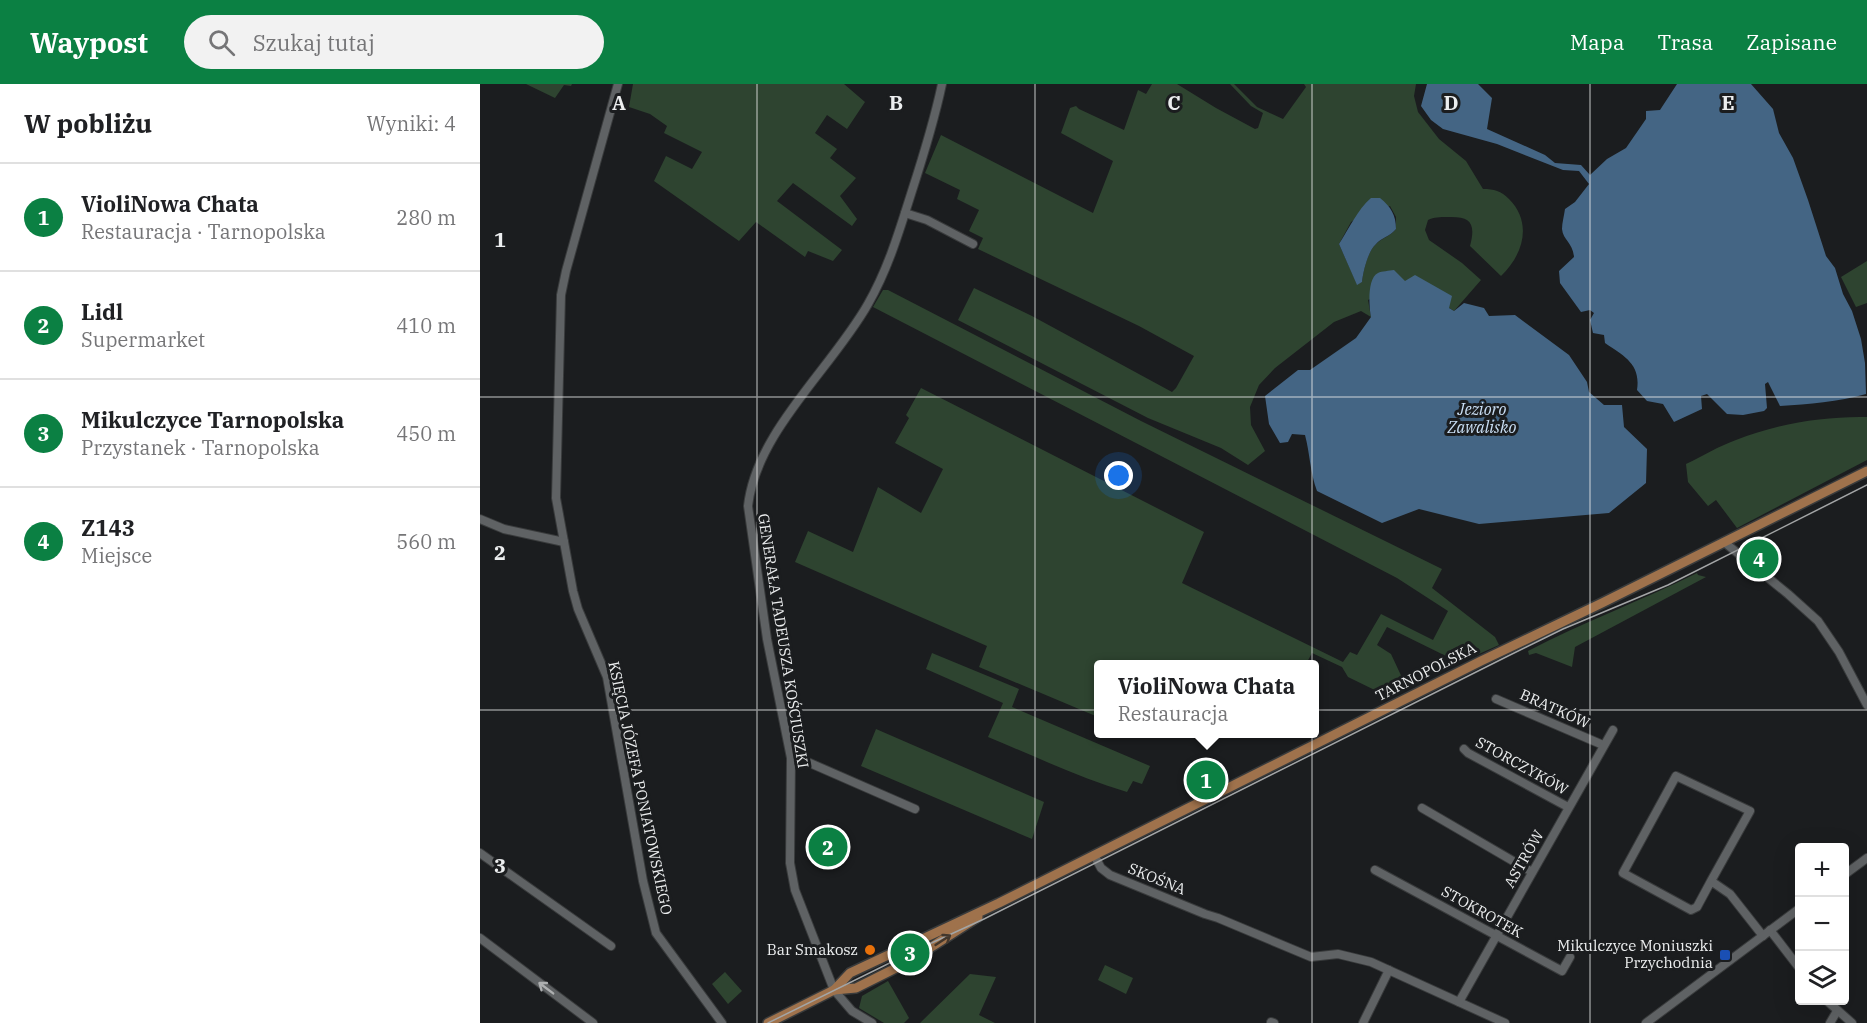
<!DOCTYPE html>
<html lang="pl">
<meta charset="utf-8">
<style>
:root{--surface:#fff;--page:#f2f2f2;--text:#202124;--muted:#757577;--line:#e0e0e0;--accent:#0b8043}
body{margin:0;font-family:"IBM Plex Serif",serif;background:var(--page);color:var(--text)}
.controls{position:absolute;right:18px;bottom:18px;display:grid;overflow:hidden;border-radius:6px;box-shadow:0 6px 24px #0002}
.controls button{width:54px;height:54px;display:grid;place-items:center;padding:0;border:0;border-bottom:2px solid var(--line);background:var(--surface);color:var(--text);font:30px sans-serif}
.you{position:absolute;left:639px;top:392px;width:21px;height:21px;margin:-15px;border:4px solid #fff;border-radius:50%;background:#1a73e8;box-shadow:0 0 0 9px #1a73e833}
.badge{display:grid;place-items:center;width:39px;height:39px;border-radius:50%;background:var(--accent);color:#fff;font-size:20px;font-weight:700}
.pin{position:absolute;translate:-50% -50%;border:3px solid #fff;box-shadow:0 2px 6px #0006}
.popup{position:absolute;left:614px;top:576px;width:225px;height:78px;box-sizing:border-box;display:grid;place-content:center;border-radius:6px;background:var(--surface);filter:drop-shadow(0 2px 4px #0005);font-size:20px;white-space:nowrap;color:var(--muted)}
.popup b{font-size:22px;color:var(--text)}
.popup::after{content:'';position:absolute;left:50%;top:100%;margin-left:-12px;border:12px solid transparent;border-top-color:var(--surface)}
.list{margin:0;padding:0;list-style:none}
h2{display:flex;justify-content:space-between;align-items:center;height:78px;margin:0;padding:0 24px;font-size:26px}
h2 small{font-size:20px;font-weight:400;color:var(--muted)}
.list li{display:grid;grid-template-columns:39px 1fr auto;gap:18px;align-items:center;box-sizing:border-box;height:108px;padding:0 24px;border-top:2px solid var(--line)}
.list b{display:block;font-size:22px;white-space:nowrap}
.list p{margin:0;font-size:20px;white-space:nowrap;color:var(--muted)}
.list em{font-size:20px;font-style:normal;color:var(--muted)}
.icon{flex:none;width:33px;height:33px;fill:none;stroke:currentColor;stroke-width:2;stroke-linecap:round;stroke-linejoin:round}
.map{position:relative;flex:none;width:1387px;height:939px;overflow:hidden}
header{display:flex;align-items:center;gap:36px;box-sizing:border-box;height:84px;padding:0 30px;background:var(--accent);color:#fff}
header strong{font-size:28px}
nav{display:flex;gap:33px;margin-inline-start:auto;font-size:21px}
.search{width:420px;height:54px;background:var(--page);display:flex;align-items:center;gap:15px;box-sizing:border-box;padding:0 21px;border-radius:33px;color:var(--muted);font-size:22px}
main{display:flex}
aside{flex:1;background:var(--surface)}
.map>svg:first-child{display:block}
.green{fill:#2e4430;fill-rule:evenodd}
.water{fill:#446584}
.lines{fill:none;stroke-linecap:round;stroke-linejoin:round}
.minor-casing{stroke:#393b3c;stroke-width:10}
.major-casing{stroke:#393b3c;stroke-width:12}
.minor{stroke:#5f6264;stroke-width:8}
.major{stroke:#9f724c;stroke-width:9}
.tram{stroke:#a3a5a6;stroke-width:1.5}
.oneway{stroke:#43372c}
.oneway2{stroke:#adafb0}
.grid{fill:none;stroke:#eceeef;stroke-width:1.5;stroke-opacity:0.55}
.food-dot{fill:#e8710a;stroke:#1b1d1f;stroke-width:2}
.transit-dot{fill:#1a4fb4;stroke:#1b1d1f;stroke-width:2}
.labels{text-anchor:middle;stroke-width:6;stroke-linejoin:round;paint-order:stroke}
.street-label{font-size:15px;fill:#eceeef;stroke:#1b1d1f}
.poi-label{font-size:15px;fill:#eceeef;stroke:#1b1d1f;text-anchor:end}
.water-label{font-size:16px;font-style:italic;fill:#cbe0f6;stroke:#1b1d1f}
.grid-label{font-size:20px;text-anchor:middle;font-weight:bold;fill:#eceeef;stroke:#1b1d1f;stroke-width:6;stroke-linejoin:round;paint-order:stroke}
</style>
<header>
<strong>Waypost</strong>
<div class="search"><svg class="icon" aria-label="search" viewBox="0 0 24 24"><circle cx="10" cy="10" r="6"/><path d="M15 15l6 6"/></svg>Szukaj tutaj</div>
<nav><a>Mapa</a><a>Trasa</a><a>Zapisane</a></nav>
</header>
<main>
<aside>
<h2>W pobliżu<small>Wyniki: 4</small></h2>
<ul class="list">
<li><span class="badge">1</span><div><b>VioliNowa Chata</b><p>Restauracja · Tarnopolska</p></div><em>280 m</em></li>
<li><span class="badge">2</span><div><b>Lidl</b><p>Supermarket</p></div><em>410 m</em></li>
<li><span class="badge">3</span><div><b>Mikulczyce Tarnopolska</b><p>Przystanek · Tarnopolska</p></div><em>450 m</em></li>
<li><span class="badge">4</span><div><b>Z143</b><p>Miejsce</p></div><em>560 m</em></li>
</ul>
</aside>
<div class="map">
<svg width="1387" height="939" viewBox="0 0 1387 939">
<rect width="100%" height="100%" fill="#1b1d1f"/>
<!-- green -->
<g class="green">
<path d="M 46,0 L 92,0 L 91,2 L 84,1 L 75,14 Z"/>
<path d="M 153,0 L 364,0 L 385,18 L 367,45 L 347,31 L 335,49 L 357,65 L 350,74 L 376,94 L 360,112 L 377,135 L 372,142 L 313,99 L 297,117 L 362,166 L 353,177 L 328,167 L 325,173 L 276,138 L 259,157 L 174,97 L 186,72 L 212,85 L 222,68 L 184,49 L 187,42 L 170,30 L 149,23 Z"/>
<path d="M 672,0 L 697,0 L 736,24 L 775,45 L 778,44 L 783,29 L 771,22 L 750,0 L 754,0 L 777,23 L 803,35 L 826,3 L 824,0 L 936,0 L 934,12 L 938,28 L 959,55 L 986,77 L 1003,105 C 1014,105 1021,107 1029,115 C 1053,139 1043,171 1021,192 L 990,162 C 996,139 991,132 967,133 C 960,133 954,133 948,136 L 945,146 L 949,156 L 982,179 L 1001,196 L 974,227 L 926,197 L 888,216 L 891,233 L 881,227 L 854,238 L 795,284 L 779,301 L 770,323 L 771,341 L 785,367 L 768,381 L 741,364 L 668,334 L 478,236 L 494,204 L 552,232 L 692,308 L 696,304 L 714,272 L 659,242 L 498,165 L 503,154 L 489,147 L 499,126 L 477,115 L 480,106 L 445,89 L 461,51 L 613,129 L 633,77 L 581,49 L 590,24 L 596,22 L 599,25 L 644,46 L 658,6 L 666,10 ZM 910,122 L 916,133 L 916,145 C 909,153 902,154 896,160 C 888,167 883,187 882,198 L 877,200 L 859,160 L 871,138 L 877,134 Z"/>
<path d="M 1387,177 L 1387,219 L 1376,223 L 1361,193 Z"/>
<path d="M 403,206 L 408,206 L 661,337 L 962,485 L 952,504 L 1015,553 L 1019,561 L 972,582 L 970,574 L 907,543 L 897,561 L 911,570 L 925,600 L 925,606 L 909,613 L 868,593 L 862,583 L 832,569 L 826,580 L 781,580 L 775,578 L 770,580 L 618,580 L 618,633 L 499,583 L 507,562 L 315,478 L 328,447 L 373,468 L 398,403 L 441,429 L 463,385 L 415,359 L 429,334 L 426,331 L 441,304 L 724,448 L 702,499 L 863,578 L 870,568 L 877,571 L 901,530 L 953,556 L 968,527 L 917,494 L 393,223 Z"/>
<path d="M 1387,333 L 1387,376 L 1257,444 L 1236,416 L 1228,422 L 1208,398 L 1206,380 C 1223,372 1239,362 1256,356 C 1296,340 1344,332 1387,333 Z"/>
<path d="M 1217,489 L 1218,491 L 1226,493 L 1095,563 L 1092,583 L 1056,569 L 1049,571 L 1048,567 C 1103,538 1161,517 1217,489 Z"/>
<path d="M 452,569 L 539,605 L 532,623 L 670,682 L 662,700 L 653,697 L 647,708 C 600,694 554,672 508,653 L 523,619 L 446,585 Z"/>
<path d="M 396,645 L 564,718 L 552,755 L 381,682 Z"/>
<path d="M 625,881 L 653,894 L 646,910 L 618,896 Z"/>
<path d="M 245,888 L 262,907 L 248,920 L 232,900 Z"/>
<path d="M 490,890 L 516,893 L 499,931 L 515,939 L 440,939 Z"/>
<path d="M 408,897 L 429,934 L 424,939 L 404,939 L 379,924 L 382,912 Z"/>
</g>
<!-- water -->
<g class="water">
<path d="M 947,0 L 998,0 L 1012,14 L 1007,45 L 1065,71 L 1075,79 L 1101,81 L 1110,91 L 1127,75 L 1146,64 L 1166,35 L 1166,27 L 1180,26 L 1197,0 L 1271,0 L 1293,25 L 1299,49 L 1313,74 L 1328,116 L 1346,172 L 1355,184 L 1363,210 L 1372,227 L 1381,255 L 1385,279 L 1386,310 C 1358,318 1329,320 1300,322 L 1288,298 L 1285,300 L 1287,324 L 1284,327 L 1263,331 L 1247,330 L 1227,310 L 1221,312 L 1222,325 L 1194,338 L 1183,320 L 1167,317 L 1157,306 C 1161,280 1144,272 1125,259 L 1124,251 L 1113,249 L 1110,236 L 1114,229 L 1110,226 L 1101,228 L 1080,199 L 1079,187 L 1094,173 C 1093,159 1083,156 1082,145 C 1082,139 1084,132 1085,125 L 1095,118 L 1109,100 L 1099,87 L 1083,86 L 1017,60 L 963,45 L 951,36 L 941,22 Z"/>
<path d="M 891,114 L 900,114 C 911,123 916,131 916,145 C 909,153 901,154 896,160 C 888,167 883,188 882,198 L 877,201 L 859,160 C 868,146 878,125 891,114 Z"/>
<path d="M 914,186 L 925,197 L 935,191 L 972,212 L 969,224 L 974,227 L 984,219 L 1004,224 L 1009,232 L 1035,231 L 1089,271 L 1107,298 L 1109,308 L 1124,321 L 1142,321 L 1144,343 L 1167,365 L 1166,399 L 1129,429 L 999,440 L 939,425 L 902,439 L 837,407 C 830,388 830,370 825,351 L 812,350 L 808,358 L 800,359 L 789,340 L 785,312 L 818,286 L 830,286 L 876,254 L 891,233 C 889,223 887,194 898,189 C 902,187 909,187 914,186 Z"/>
</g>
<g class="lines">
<defs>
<g id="minor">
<path d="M 138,0 L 86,187 L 81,211 L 76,414 L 93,507 L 98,525 L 127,593 L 163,797 L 176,849 L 242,939"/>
<path d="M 425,129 L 447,136 L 493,160"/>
<path d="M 0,435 L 24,445 L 84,458"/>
<path d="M 1244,458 L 1308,510 L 1338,537 L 1359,568 L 1387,621"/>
<path d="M 1016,615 L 1123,661"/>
<path d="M 984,665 L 988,669 L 1088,723"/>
<path d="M 311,674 L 323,676 L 435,725"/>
<path d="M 942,724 L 1052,788"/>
<path d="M 0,769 L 131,862"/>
<path d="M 614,771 L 621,784 L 630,791 L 725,830 L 738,834 L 831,873 L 858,870 L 891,878 L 1025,939"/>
<path d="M 895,786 L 1082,887 L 1090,873"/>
<path d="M 1364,791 L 1387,774"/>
<path d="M 1231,797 L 1270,727 L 1196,692 L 1143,789 L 1211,826 L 1217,823 L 1231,797 L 1250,810 L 1283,852"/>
<path d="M 1290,846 L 1320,885"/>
<path d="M 0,854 L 113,939"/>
<path d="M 1346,916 L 1372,939"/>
<path d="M 979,918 L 1133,646"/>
<path d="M 791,938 L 794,939"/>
<path d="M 392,939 L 372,927 L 354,906 L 315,806 L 310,779 L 311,674 L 287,555 L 268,422 C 276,348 352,284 388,220 C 408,185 419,148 431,110 C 443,73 454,38 462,0"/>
<path d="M 883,939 L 909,886"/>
<path d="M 1166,939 L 1320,824"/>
<path d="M 1350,939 L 1357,927"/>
</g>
<g id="major">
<path d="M 354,906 L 376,904 L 428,878 L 498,833"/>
<path d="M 288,939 L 354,906 L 370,889 L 519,819 L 1001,577 L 1122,519 L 1387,387"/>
</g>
</defs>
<!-- minor casing -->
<use href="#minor" class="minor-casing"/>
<!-- major casing -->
<use href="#major" class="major-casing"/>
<!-- minor -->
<use href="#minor" class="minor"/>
<!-- major -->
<use href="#major" class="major"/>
<!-- tram -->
<path class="tram" d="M 288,939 L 434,867 L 504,835 L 1026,573 L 1083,545 L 1188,501 L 1387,401"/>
</g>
<!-- one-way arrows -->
<defs><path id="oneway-shaft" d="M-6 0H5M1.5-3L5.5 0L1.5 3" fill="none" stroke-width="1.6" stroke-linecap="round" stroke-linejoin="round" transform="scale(1.5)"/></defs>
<use class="oneway" href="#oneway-shaft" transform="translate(463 856) rotate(-33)"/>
<use class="oneway2" href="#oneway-shaft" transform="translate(66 904) rotate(-143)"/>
<!-- grid -->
<path class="grid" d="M 277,0 L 277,939M 555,0 L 555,939M 832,0 L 832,939M 1110,0 L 1110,939M 0,313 L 1387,313M 0,626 L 1387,626"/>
<!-- markers -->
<circle class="food-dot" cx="390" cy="866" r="6"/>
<rect class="transit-dot" x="1239" y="865" width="12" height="12" rx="3"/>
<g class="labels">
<!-- street labels -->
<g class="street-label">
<text transform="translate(303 557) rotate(81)" y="5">GENERAŁA TADEUSZA KOŚCIUSZKI</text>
<text transform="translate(946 588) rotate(-27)" y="5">TARNOPOLSKA</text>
<text transform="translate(1075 625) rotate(24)" y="5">BRATKÓW</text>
<text transform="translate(1042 682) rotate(29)" y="5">STORCZYKÓW</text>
<text transform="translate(160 704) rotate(78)" y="5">KSIĘCIA JÓZEFA PONIATOWSKIEGO</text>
<text transform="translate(1044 775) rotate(-60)" y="5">ASTRÓW</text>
<text transform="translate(677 795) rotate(22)" y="5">SKOŚNA</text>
<text transform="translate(1002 828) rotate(29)" y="5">STOKROTEK</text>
</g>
<!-- poi labels -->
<g class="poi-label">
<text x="1233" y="867">Mikulczyce Moniuszki<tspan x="1233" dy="17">Przychodnia</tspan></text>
<text x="378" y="871">Bar Smakosz</text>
</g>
<!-- water labels -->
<g class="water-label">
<text x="1002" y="331">Jezioro<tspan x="1002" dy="18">Zawalisko</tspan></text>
</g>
</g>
<g class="grid-label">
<text x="139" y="26">A</text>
<text x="416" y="26">B</text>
<text x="694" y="26">C</text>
<text x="971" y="26">D</text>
<text x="1248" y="26">E</text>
<text x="20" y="163">1</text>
<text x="20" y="476">2</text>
<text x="20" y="789">3</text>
</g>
</svg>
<div class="controls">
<button>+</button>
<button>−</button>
<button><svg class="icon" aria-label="layers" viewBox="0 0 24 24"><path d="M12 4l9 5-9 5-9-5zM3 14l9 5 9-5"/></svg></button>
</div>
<div class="you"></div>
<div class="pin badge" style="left:726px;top:696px">1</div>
<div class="popup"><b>VioliNowa Chata</b>Restauracja</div>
<div class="pin badge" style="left:348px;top:763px">2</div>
<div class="pin badge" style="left:430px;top:869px">3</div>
<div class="pin badge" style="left:1279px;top:475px">4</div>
</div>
</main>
